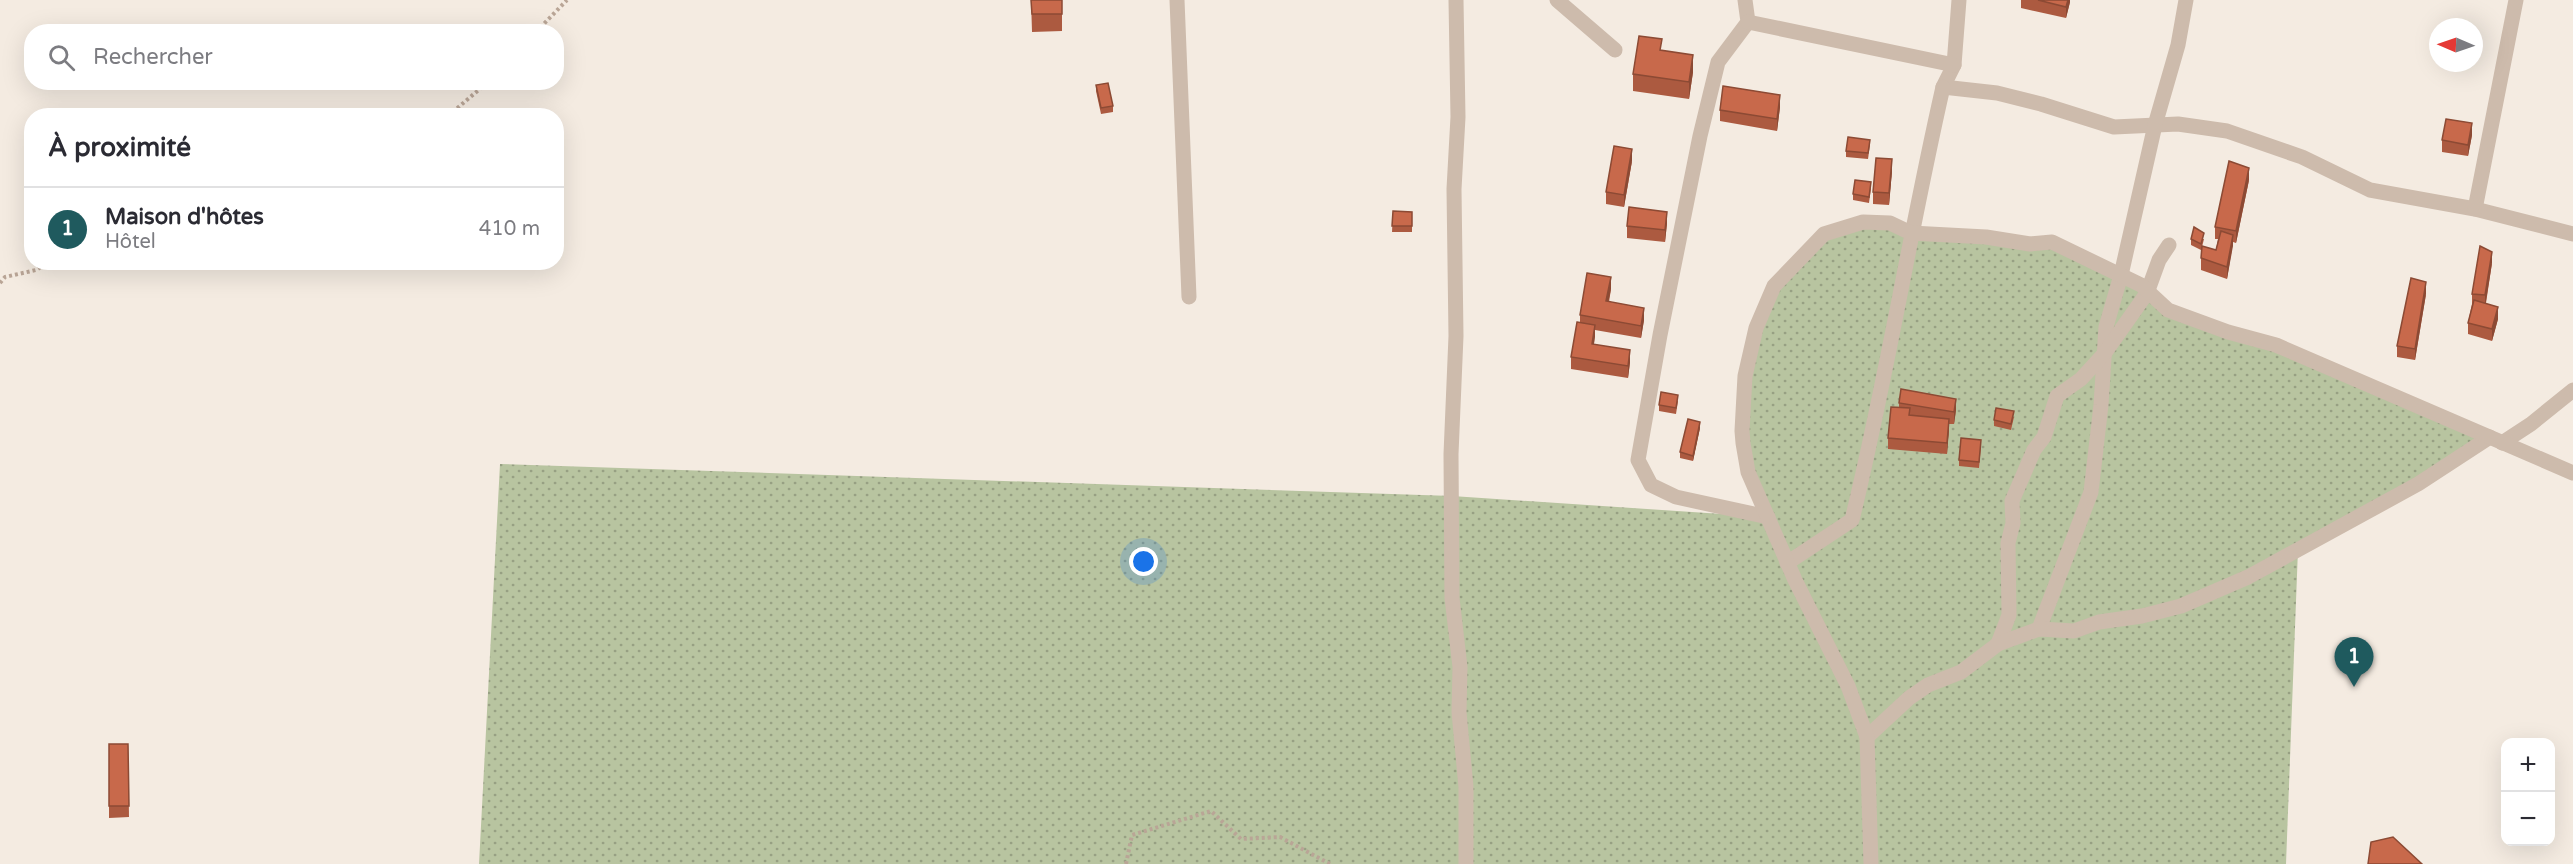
<!DOCTYPE html>
<html lang="fr">
<meta charset="utf-8">
<style>
:root{--surface:#fff;--page:#f2f2f3;--text:#2b2b33;--muted:#7c7c81;--line:#e1e1e2;--accent:#1f5a5e}
body{margin:0;font-family:"Varela Round",sans-serif;background:var(--page);color:var(--text)}
.controls{position:absolute;right:18px;bottom:18px;display:grid;overflow:hidden;border-radius:12px;box-shadow:0 6px 24px #0002}
.controls button{width:54px;height:54px;display:grid;place-items:center;padding:0;border:0;border-bottom:2px solid var(--line);background:var(--surface);color:var(--text);font:30px sans-serif}
.compass{position:absolute;left:2429px;top:18px;width:54px;height:54px;border-radius:50%;background:var(--surface);box-shadow:0 6px 24px #0002;rotate:272deg}
.you{position:absolute;left:1144px;top:562px;width:21px;height:21px;margin:-15px;border:4px solid #fff;border-radius:50%;background:#1a73e8;box-shadow:0 0 0 9px #1a73e833}
.badge{display:grid;place-items:center;width:39px;height:39px;border-radius:50%;background:var(--accent);color:#fff;font-size:20px;font-weight:700}
.pin{position:absolute;translate:-50% -50px;filter:drop-shadow(0 2px 3px #0008)}
.pin::after{content:'';position:absolute;top:32px;width:21px;height:18px;background:inherit;clip-path:polygon(0 0,100% 0,50% 100%)}
.list{margin:0;padding:0;list-style:none}
h2{display:flex;justify-content:space-between;align-items:center;height:78px;margin:0;padding:0 24px;font-size:26px}
h2 small{font-size:20px;font-weight:400;color:var(--muted)}
.list li{display:grid;grid-template-columns:39px 1fr auto;gap:18px;align-items:center;box-sizing:border-box;height:84px;padding:0 24px;border-top:2px solid var(--line)}
.list b{display:block;font-size:22px;white-space:nowrap}
.list p{margin:0;font-size:20px;white-space:nowrap;color:var(--muted)}
.list em{font-size:20px;font-style:normal;color:var(--muted)}
.icon{flex:none;width:33px;height:33px;fill:none;stroke:currentColor;stroke-width:2;stroke-linecap:round;stroke-linejoin:round}
.map{position:relative;flex:none;width:2573px;height:864px;overflow:hidden}
.search{position:absolute;background:var(--surface);box-shadow:0 6px 24px #0002;left:24px;top:24px;width:540px;height:66px;display:flex;align-items:center;gap:15px;box-sizing:border-box;padding:0 21px;border-radius:24px;color:var(--muted);font-size:22px}
.panel{position:absolute;background:var(--surface);box-shadow:0 6px 24px #0002;left:24px;top:108px;width:540px;height:162px;border-radius:24px}
.map>svg:first-child{display:block}
.grass{fill:url(#grass-dots)}
.lines{fill:none;stroke-linecap:round;stroke-linejoin:round}
.path{stroke:#b9a596;stroke-width:4;stroke-dasharray:3 3;stroke-linecap:butt}
.minor{stroke:#cdbbac;stroke-width:15}
.wall{fill:#ac5a40}
.shaded-wall{fill:#8c4a34}
.building{fill:#c8694b;stroke:#8c4a34;stroke-width:1.5}
</style>
<div class="map">
<svg width="2573" height="864" viewBox="0 0 2573 864">
<defs>
<pattern id="grass-dots" width="8" height="8" patternUnits="userSpaceOnUse" patternTransform="scale(1.5)"><rect width="8" height="8" fill="#b8c4a0"/><path d="M2 2h.1M6 6h.1" fill="none" stroke="#97a083" stroke-width="1.8" stroke-linecap="round"/></pattern>
</defs>
<rect width="100%" height="100%" fill="#f4ebe1"/>
<!-- grass -->
<path class="grass" d="M 1863,222 L 2052,242 L 2121,275 L 2168,310 L 2490,437 L 2298,549 L 2286,864 L 479,864 L 500,464 L 1452,496 L 1767,517 L 1743,443 L 1745,376 L 1774,286 L 1812,245 Z"/>
<g class="lines">
<!-- path -->
<g class="path">
<path d="M 536,32 L 567,0"/>
<path d="M 448,116 L 488,82"/>
<path d="M 0,283 L 5,277 L 36,270 L 49,262"/>
<path d="M 1126,864 L 1132,835 L 1211,811 L 1241,839 L 1280,837 L 1330,864"/>
</g>
<!-- minor -->
<g class="minor">
<path d="M 1177,0 L 1189,297"/>
<path d="M 1456,0 L 1458,117 L 1454,189 L 1456,336 L 1451,454 L 1452,598 L 1460,667 L 1459,712 L 1466,787 L 1466,864"/>
<path d="M 1557,0 L 1615,50"/>
<path d="M 1745,0 L 1748,22 L 1718,62 L 1700,136 L 1660,335 L 1638,460 L 1651,485 L 1676,497 L 1768,517"/>
<path d="M 1959,0 L 1954,65 L 1943,87 L 1997,93 L 2041,104 L 2114,127 L 2178,124 L 2227,131 L 2302,157 L 2370,190 L 2475,209 L 2573,234"/>
<path d="M 1748,22 L 1954,65"/>
<path d="M 2475,209 L 2516,0"/>
<path d="M 2502,443 L 2531,424 L 2573,390"/>
<path d="M 1787,563 L 1852,520 C 1887,377 1910,231 1943,87"/>
<path d="M 2039,629 L 2091,492 L 2101,405 L 2106,327 L 2121,275 L 2155,125 L 2178,45 L 2186,0"/>
<path d="M 1998,644 L 2009,615 L 2008,543 L 2013,523 L 2012,501 L 2034,450 L 2044,437 L 2057,396 L 2081,379 L 2104,354 L 2147,293 L 2159,260 L 2169,245"/>
<path d="M 1867,737 L 1909,698 L 1928,685 L 1961,672 L 1998,644 L 2039,629 L 2074,631 L 2099,622 L 2142,616 L 2181,606 L 2248,577 L 2418,484 L 2490,437"/>
<path d="M 1871,864 L 1867,737 L 1848,686 L 1795,580 L 1748,472 L 1743,443 L 1742,431 L 1745,376 L 1756,328 L 1774,286 L 1824,234 L 1863,222 L 1890,223 L 1911,233 L 1986,237 L 2030,244 L 2052,242 L 2141,285 L 2168,310 L 2228,332 L 2276,345 L 2573,473"/>
</g>
</g>
<!-- wall -->
<g class="wall">
<path d="M 1031,0 L 1062,0 L 1062,31 L 1032,32 Z"/>
<path d="M 2021,0 L 2070,0 L 2070,2 L 2066,18 L 2021,8 Z"/>
<path d="M 1662,51 L 1693,72 L 1689,99 L 1633,91 L 1633,74 Z"/>
<path d="M 1096,85 L 1113,106 L 1113,112 L 1101,114 L 1096,91 Z"/>
<path d="M 1780,107 L 1777,131 L 1720,121 L 1720,110 Z"/>
<path d="M 2472,135 L 2468,156 L 2442,152 L 2442,140 Z"/>
<path d="M 1870,145 L 1868,159 L 1846,157 L 1846,151 Z"/>
<path d="M 1632,161 L 1624,207 L 1606,204 L 1606,192 Z"/>
<path d="M 1892,171 L 1889,205 L 1873,204 L 1873,192 Z"/>
<path d="M 2249,180 L 2236,243 L 2233,242 L 2227,279 L 2201,270 L 2201,250 L 2191,245 L 2191,239 L 2204,239 L 2202,247 L 2216,250 L 2218,239 L 2215,239 L 2215,227 Z"/>
<path d="M 1871,188 L 1869,203 L 1853,200 L 1853,194 Z"/>
<path d="M 1393,211 L 1412,212 L 1412,232 L 1392,232 Z"/>
<path d="M 1667,223 L 1665,242 L 1627,238 L 1627,226 Z"/>
<path d="M 2492,263 L 2486,303 L 2498,319 L 2492,341 L 2468,334 L 2468,323 L 2472,304 L 2472,294 Z"/>
<path d="M 1611,289 L 1609,302 L 1644,320 L 1641,338 L 1595,330 L 1594,344 L 1630,362 L 1628,378 L 1571,369 L 1571,357 L 1580,323 L 1580,315 Z"/>
<path d="M 2426,294 L 2415,360 L 2397,357 L 2397,346 Z"/>
<path d="M 1678,401 L 1676,414 L 1659,411 L 1659,405 Z"/>
<path d="M 1899,403 L 1956,410 L 1954,424 L 1949,424 L 1947,454 L 1888,449 L 1888,438 L 1899,407 Z"/>
<path d="M 2014,417 L 2011,430 L 1994,426 L 1994,420 Z"/>
<path d="M 1700,428 L 1693,461 L 1680,458 L 1680,452 Z"/>
<path d="M 1981,446 L 1979,468 L 1959,466 L 1959,460 Z"/>
<path d="M 109,744 L 128,744 L 129,817 L 109,818 Z"/>
</g>
<!-- shaded-wall -->
<g class="shaded-wall">
<path d="M 2068,0 L 2070,0 L 2070,2 L 2066,18 L 2066,7 Z"/>
<path d="M 1693,55 L 1693,72 L 1689,99 L 1689,82 Z"/>
<path d="M 1780,95 L 1780,107 L 1777,131 L 1777,119 Z"/>
<path d="M 2472,123 L 2472,135 L 2468,156 L 2468,145 Z"/>
<path d="M 1632,149 L 1632,161 L 1624,207 L 1624,195 Z"/>
<path d="M 1892,159 L 1892,171 L 1889,205 L 1889,193 Z"/>
<path d="M 2249,168 L 2249,180 L 2236,243 L 2236,231 Z"/>
<path d="M 1667,212 L 1667,223 L 1665,242 L 1665,230 Z"/>
<path d="M 2233,235 L 2233,246 L 2227,279 L 2227,267 Z"/>
<path d="M 2492,252 L 2492,263 L 2485,307 L 2485,295 Z"/>
<path d="M 1611,277 L 1611,289 L 1606,313 L 1606,301 Z"/>
<path d="M 2426,282 L 2426,294 L 2415,360 L 2415,349 Z"/>
<path d="M 2498,307 L 2498,319 L 2492,341 L 2492,329 Z"/>
<path d="M 1644,308 L 1644,320 L 1641,338 L 1641,326 Z"/>
<path d="M 1595,325 L 1595,337 L 1592,356 L 1592,344 Z"/>
<path d="M 1630,350 L 1630,362 L 1628,378 L 1628,366 Z"/>
<path d="M 1956,399 L 1956,410 L 1954,424 L 1954,412 Z"/>
<path d="M 1949,419 L 1949,430 L 1947,454 L 1947,443 Z"/>
<path d="M 1700,422 L 1700,428 L 1693,461 L 1693,456 Z"/>
</g>
<!-- building -->
<g class="building">
<path d="M 1031,0 L 1062,0 L 1062,14 L 1032,14 Z"/>
<path d="M 2038,0 L 2068,0 L 2066,7 Z"/>
<path d="M 1639,36 L 1662,39 L 1660,50 L 1693,55 L 1689,82 L 1633,74 Z"/>
<path d="M 1108,83 L 1113,106 L 1101,108 L 1096,85 Z"/>
<path d="M 1723,86 L 1780,95 L 1777,119 L 1720,110 Z"/>
<path d="M 2446,119 L 2472,123 L 2468,145 L 2442,140 Z"/>
<path d="M 1848,137 L 1870,140 L 1868,153 L 1846,151 Z"/>
<path d="M 1614,146 L 1632,149 L 1624,195 L 1606,192 Z"/>
<path d="M 1876,158 L 1892,159 L 1889,193 L 1873,192 Z"/>
<path d="M 2229,161 L 2249,168 L 2236,231 L 2215,227 Z"/>
<path d="M 1855,180 L 1871,182 L 1869,197 L 1853,194 Z"/>
<path d="M 1629,207 L 1667,212 L 1665,230 L 1627,226 Z"/>
<path d="M 1393,211 L 1412,212 L 1412,226 L 1392,226 Z"/>
<path d="M 2194,227 L 2204,233 L 2201,244 L 2191,239 Z"/>
<path d="M 2221,231 L 2233,235 L 2227,267 L 2201,258 L 2202,246 L 2216,250 Z"/>
<path d="M 2480,246 L 2492,252 L 2485,295 L 2472,294 Z"/>
<path d="M 1587,273 L 1611,277 L 1606,301 L 1644,308 L 1641,326 L 1580,315 Z"/>
<path d="M 2411,278 L 2426,282 L 2415,349 L 2397,346 Z"/>
<path d="M 2474,300 L 2498,307 L 2492,329 L 2468,323 Z"/>
<path d="M 1577,322 L 1595,325 L 1592,344 L 1630,350 L 1628,366 L 1571,357 Z"/>
<path d="M 1901,389 L 1956,399 L 1954,412 L 1899,403 Z"/>
<path d="M 1661,392 L 1678,395 L 1676,408 L 1659,405 Z"/>
<path d="M 1891,407 L 1910,408 L 1909,415 L 1949,419 L 1947,443 L 1888,438 Z"/>
<path d="M 1996,408 L 2014,411 L 2011,424 L 1994,420 Z"/>
<path d="M 1688,419 L 1700,422 L 1693,456 L 1680,452 Z"/>
<path d="M 1961,438 L 1981,440 L 1979,462 L 1959,460 Z"/>
<path d="M 109,744 L 128,744 L 129,806 L 109,806 Z"/>
<path d="M 2393,837 L 2422,864 L 2368,864 L 2371,842 Z"/>
</g>
</svg>
<div class="controls">
<button>+</button>
<button>−</button>
</div>
<svg class="compass" viewBox="-18 -18 36 36"><path d="M0-13l5 13h-10z" fill="#e53935"/><path d="M0 13l5-13h-10z" fill="#7c7c81"/></svg>
<div class="you"></div>
<div class="pin badge" style="left:2354px;top:687px">1</div>
<div class="search"><svg class="icon" aria-label="search" viewBox="0 0 24 24"><circle cx="10" cy="10" r="6"/><path d="M15 15l6 6"/></svg>Rechercher</div>
<section class="panel">
<h2>À proximité<small></small></h2>
<ul class="list">
<li><span class="badge">1</span><div><b>Maison d'hôtes</b><p>Hôtel</p></div><em>410 m</em></li>
</ul>
</section>
</div>
